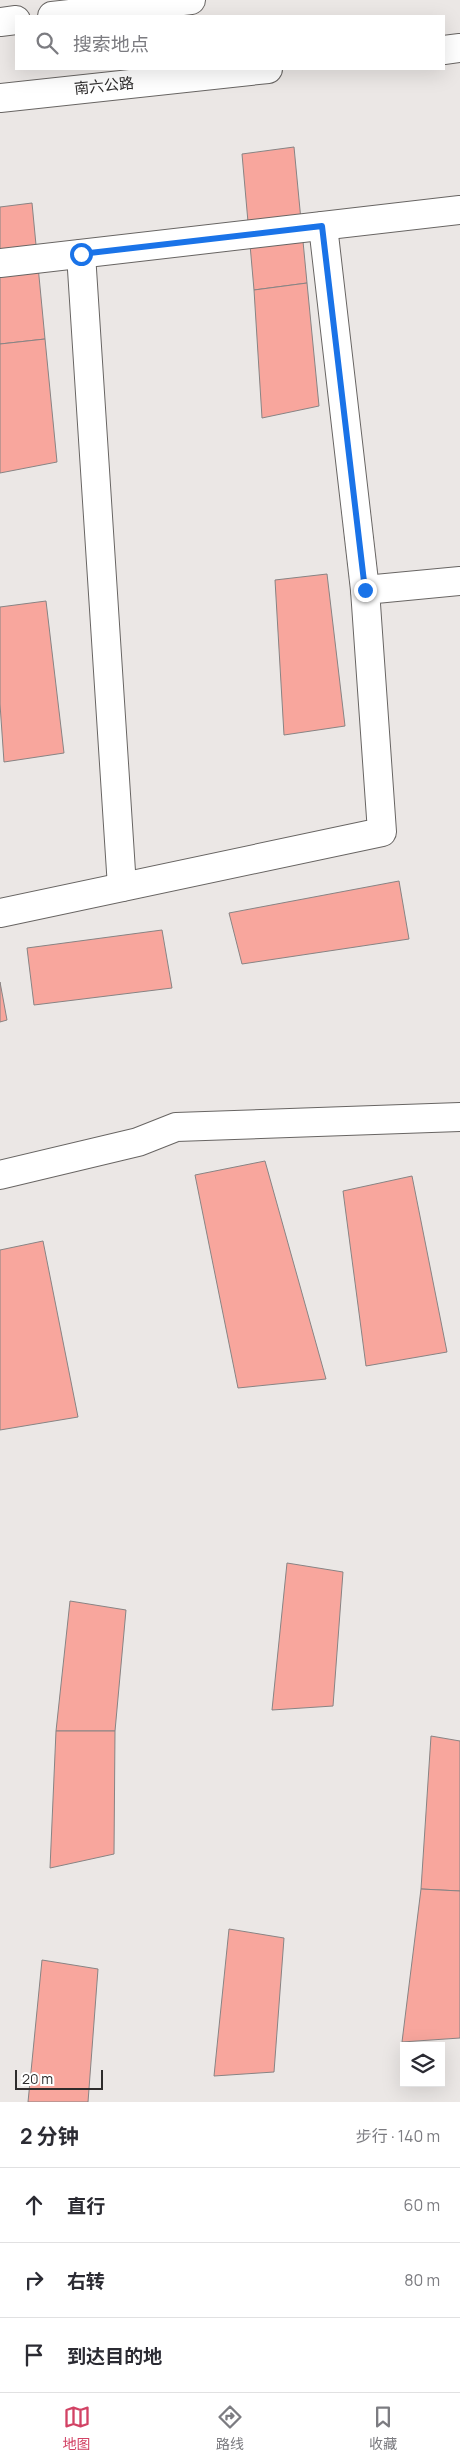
<!DOCTYPE html>
<html lang="zh">
<meta charset="utf-8">
<style>
:root{--surface:#fff;--page:#f7f7f7;--text:#2b2b33;--muted:#7c7c81;--line:#e1e1e2;--accent:#d24365}
body{margin:0;font-family:Manrope,"Noto Sans SC",sans-serif;background:var(--page);color:var(--text)}
.controls{position:absolute;right:15px;bottom:15px;display:grid;overflow:hidden;border-radius:0px;box-shadow:0 5px 20px #0002}
.controls button{width:45px;height:45px;display:grid;place-items:center;padding:0;border:0;border-bottom:1px solid var(--line);background:var(--surface);color:var(--text);font:25px sans-serif}
.scale{position:absolute;left:15px;bottom:12px;width:88px;box-sizing:border-box;padding-left:5px;border:2px solid #2e2c2c;border-top:0;font-size:14px;line-height:18px;white-space:nowrap;color:#2e2c2c;-webkit-text-stroke:4px #fff;paint-order:stroke}
.stop{position:absolute;width:15px;height:15px;margin:-11px;border:4px solid #1a73e8;border-radius:50%;background:#fff}
.stop.end{background:#1a73e8;border-color:#fff;box-shadow:0 1px 5px #0008}
.list{margin:0;padding:0;list-style:none}
h2{display:flex;justify-content:space-between;align-items:center;height:65px;margin:0;padding:0 20px;font-size:21px}
h2 small{font-size:16px;font-weight:400;color:var(--muted)}
.list li{display:grid;grid-template-columns:32px 1fr auto;gap:15px;align-items:center;box-sizing:border-box;height:75px;padding:0 20px;border-top:1px solid var(--line)}
.list b{display:block;font-size:19px;white-space:nowrap}
.list em{font-size:16px;font-style:normal;color:var(--muted)}
.icon{flex:none;width:28px;height:28px;fill:none;stroke:currentColor;stroke-width:2;stroke-linecap:round;stroke-linejoin:round}
.map{position:relative;flex:none;width:460px;height:2102px;overflow:hidden}
.search{position:absolute;background:var(--surface);box-shadow:0 5px 20px #0002;left:15px;right:15px;top:15px;height:55px;display:flex;align-items:center;gap:12px;box-sizing:border-box;padding:0 18px;border-radius:0px;color:var(--muted);font-size:19px}
.sheet{height:290px;background:var(--surface)}
nav{display:flex;justify-content:space-around;align-items:center;box-sizing:border-box;height:70px;border-top:1px solid var(--line);background:var(--surface);font-size:14px;color:var(--muted)}
nav a{display:grid;justify-items:center;gap:2px}
nav .on{color:var(--accent)}
.map>svg:first-child{display:block}
.building{fill:#f8a69d;stroke:#888484}
.lines{fill:none;stroke-linecap:round;stroke-linejoin:round}
.minor-casing{stroke:#686563;stroke-width:30}
.trunk-casing{stroke:#686563;stroke-width:30}
.minor{stroke:#fff;stroke-width:28}
.trunk{stroke:#fff;stroke-width:28}
.route{stroke:#1a73e8;stroke-width:6}
.labels{text-anchor:middle;stroke-width:5;stroke-linejoin:round;paint-order:stroke}
.street-label{font-size:15px;fill:#2e2c2c;stroke:#fff}
</style>
<div class="map">
<svg width="460" height="2102" viewBox="0 0 460 2102">
<rect width="100%" height="100%" fill="#ebe7e5"/>
<!-- building -->
<g class="building">
<path d="M 294,147 L 307,283 L 254,290 L 242,154 Z"/>
<path d="M 32,203 L 45,339 L 0,344 L 0,207 Z"/>
<path d="M 307,283 L 319,406 L 262,418 L 254,290 Z"/>
<path d="M 45,339 L 57,462 L 0,473 L 0,344 Z"/>
<path d="M 327,574 L 345,726 L 284,735 L 275,580 Z"/>
<path d="M 46,601 L 64,753 L 4,762 L 0,704 L 0,607 Z"/>
<path d="M 399,881 L 409,939 L 242,964 L 229,913 Z"/>
<path d="M 162,930 L 172,988 L 34,1005 L 27,948 Z"/>
<path d="M 0,982 L 7,1020 L 0,1022 Z"/>
<path d="M 265,1161 L 326,1379 L 238,1388 L 195,1175 Z"/>
<path d="M 412,1176 L 447,1352 L 366,1366 L 343,1191 Z"/>
<path d="M 43,1241 L 78,1417 L 0,1430 L 0,1250 Z"/>
<path d="M 287,1563 L 343,1572 L 333,1706 L 272,1710 Z"/>
<path d="M 70,1601 L 126,1610 L 115,1731 L 56,1731 Z"/>
<path d="M 56,1731 L 115,1731 L 114,1854 L 50,1868 Z"/>
<path d="M 431,1736 L 460,1741 L 460,1891 L 421,1889 Z"/>
<path d="M 421,1889 L 460,1891 L 460,2038 L 402,2042 Z"/>
<path d="M 229,1929 L 284,1938 L 274,2072 L 214,2076 Z"/>
<path d="M 42,1960 L 98,1969 L 88,2102 L 28,2102 Z"/>
</g>
<g class="lines">
<defs>
<g id="minor">
<path d="M 323,226 L 365,590"/>
<path d="M 81,254 L 122,887"/>
<path d="M 0,263 L 460,210"/>
<path d="M 0,913 L 382,832 L 365,590 L 460,581"/>
<path d="M 0,1175 L 138,1142 L 176,1127 L 460,1117"/>
</g>
<g id="trunk">
<path d="M 52,16 L 191,0"/>
<path d="M 0,22 L 16,20"/>
<path d="M 444,50 L 460,48"/>
<path d="M 0,98 L 268,69"/>
</g>
</defs>
<!-- minor casing -->
<use href="#minor" class="minor-casing"/>
<!-- trunk casing -->
<use href="#trunk" class="trunk-casing"/>
<!-- minor -->
<use href="#minor" class="minor"/>
<!-- trunk -->
<use href="#trunk" class="trunk"/>
</g>
<g class="lines">
<!-- route -->
<path class="route" d="M 81,254 L 322,226 L 365,590"/>
</g>
<g class="labels">
<!-- street labels -->
<g class="street-label">
<text transform="translate(104 86) rotate(-6)" y="5">南六公路</text>
</g>
</g>
</svg>
<div class="controls">
<button><svg class="icon" aria-label="layers" viewBox="0 0 24 24"><path d="M12 4l9 5-9 5-9-5zM3 14l9 5 9-5"/></svg></button>
</div>
<div class="scale">20 m</div>
<div class="stop" style="left:81px;top:254px"></div>
<div class="stop end" style="left:365px;top:590px"></div>
<div class="search"><svg class="icon" aria-label="search" viewBox="0 0 24 24"><circle cx="10" cy="10" r="6"/><path d="M15 15l6 6"/></svg>搜索地点</div>
</div>
<section class="sheet">
<h2>2 分钟<small>步行 · 140 m</small></h2>
<ul class="list">
<li><svg class="icon" aria-label="ahead" viewBox="0 0 24 24"><path d="M12 20V5M6 11l6-6 6 6"/></svg><div><b>直行</b></div><em>60 m</em></li>
<li><svg class="icon" aria-label="right" viewBox="0 0 24 24"><path d="M7 20v-9h11M14 6l5 5-5 5"/></svg><div><b>右转</b></div><em>80 m</em></li>
<li><svg class="icon" aria-label="arrive" viewBox="0 0 24 24"><path d="M6 21V4h12l-3 4 3 4H6"/></svg><div><b>到达目的地</b></div></li>
</ul>
</section>
<nav>
<a class="on"><svg class="icon" aria-label="map" viewBox="0 0 24 24"><path d="M3 6l6-2 6 2 6-2v14l-6 2-6-2-6 2zM9 4v14M15 6v14"/></svg>地图</a>
<a><svg class="icon" aria-label="directions" viewBox="0 0 24 24"><path d="M12 3l9 9-9 9-9-9zM9 14v-3h6M13 9l2 2-2 2"/></svg>路线</a>
<a><svg class="icon" aria-label="saved" viewBox="0 0 24 24"><path d="M7 4h10v16l-5-4-5 4z"/></svg>收藏</a>
</nav>
